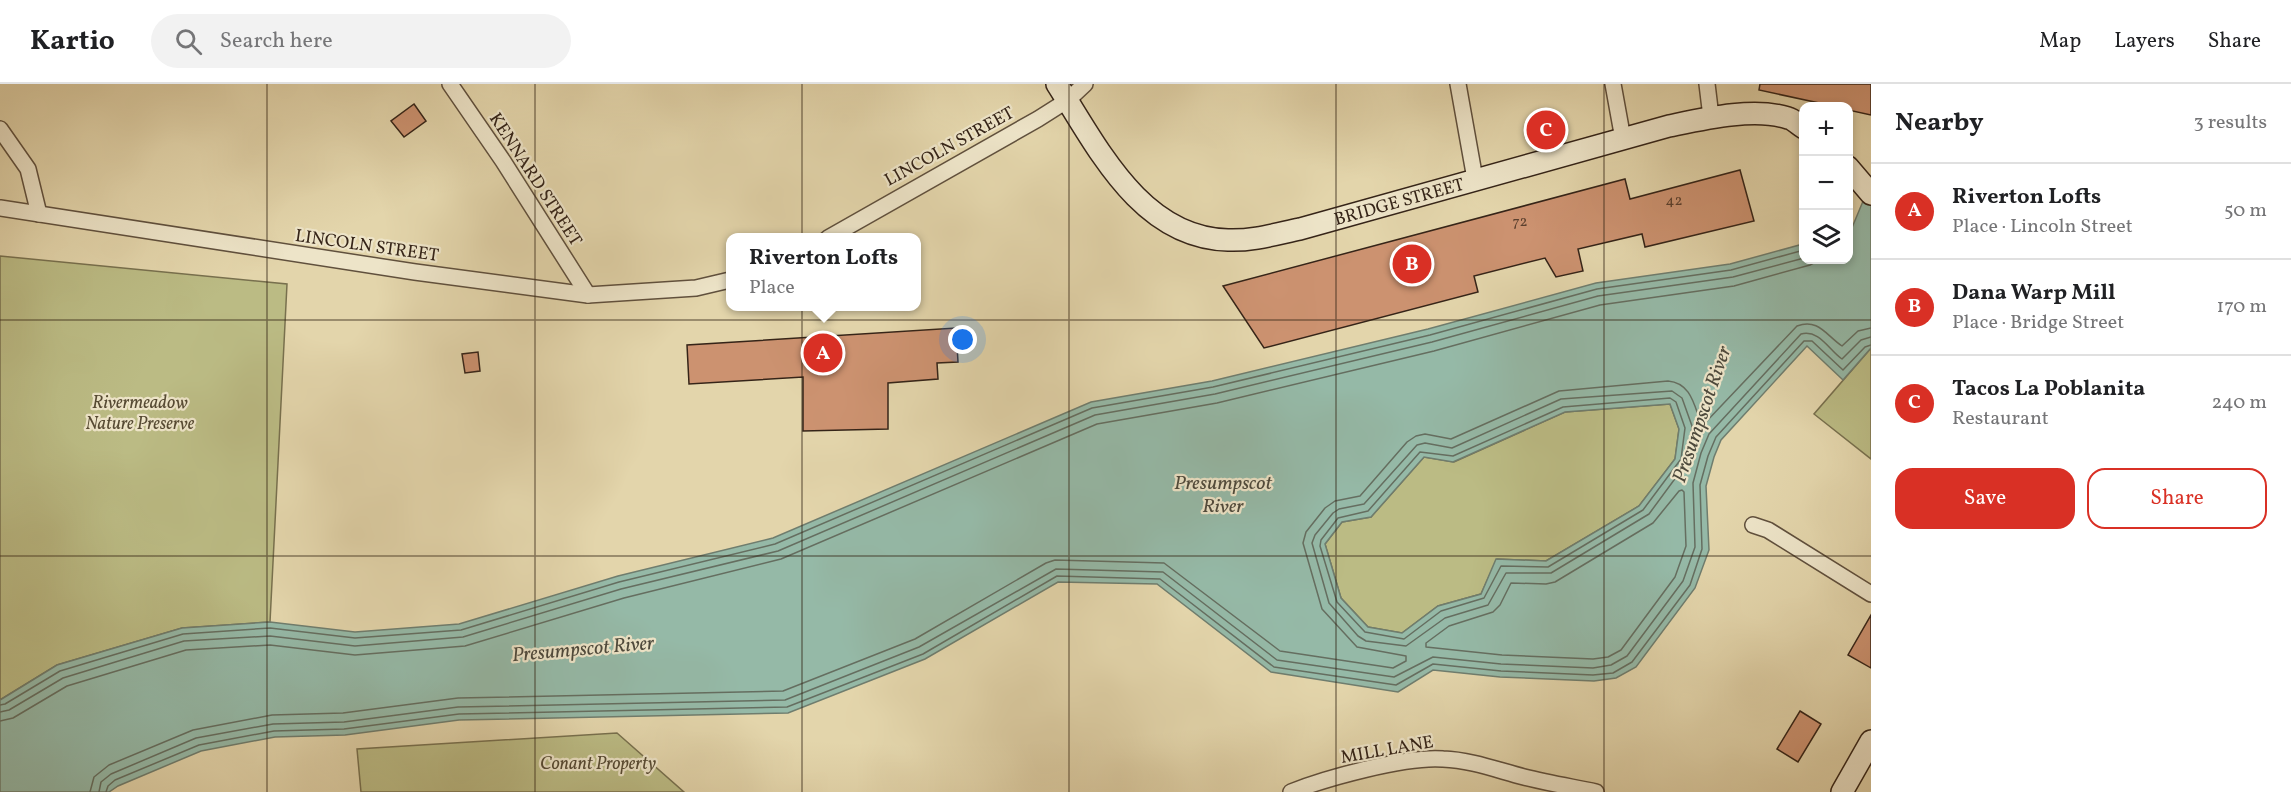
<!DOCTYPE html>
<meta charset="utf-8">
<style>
:root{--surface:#fff;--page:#f2f2f2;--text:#202124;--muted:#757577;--line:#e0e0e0;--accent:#d93025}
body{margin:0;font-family:Vollkorn,serif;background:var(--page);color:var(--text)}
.controls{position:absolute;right:18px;top:18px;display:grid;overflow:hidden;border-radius:12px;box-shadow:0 3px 9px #0003}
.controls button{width:54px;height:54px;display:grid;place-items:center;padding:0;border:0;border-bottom:2px solid var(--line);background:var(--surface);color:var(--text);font:30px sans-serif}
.you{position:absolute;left:963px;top:256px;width:21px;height:21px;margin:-15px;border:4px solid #fff;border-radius:50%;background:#1a73e8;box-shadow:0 0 0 9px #1a73e833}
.badge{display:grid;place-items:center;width:39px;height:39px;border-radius:50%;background:var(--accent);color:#fff;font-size:20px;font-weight:700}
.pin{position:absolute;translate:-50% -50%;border:3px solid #fff;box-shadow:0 2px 6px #0006}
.popup{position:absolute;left:726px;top:149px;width:195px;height:78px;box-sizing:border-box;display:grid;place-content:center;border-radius:12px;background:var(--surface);filter:drop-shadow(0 2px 4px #0005);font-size:20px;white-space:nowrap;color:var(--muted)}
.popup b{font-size:22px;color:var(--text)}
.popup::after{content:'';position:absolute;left:50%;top:100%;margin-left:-12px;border:12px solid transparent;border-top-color:var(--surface)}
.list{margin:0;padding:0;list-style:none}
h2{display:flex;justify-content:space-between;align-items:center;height:78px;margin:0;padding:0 24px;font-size:26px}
h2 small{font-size:20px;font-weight:400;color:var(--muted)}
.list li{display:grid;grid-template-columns:39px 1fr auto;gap:18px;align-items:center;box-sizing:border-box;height:96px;padding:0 24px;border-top:2px solid var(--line)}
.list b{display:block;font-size:22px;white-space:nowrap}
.list p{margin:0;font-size:20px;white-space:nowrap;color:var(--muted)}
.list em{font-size:20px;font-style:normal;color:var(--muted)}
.actions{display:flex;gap:12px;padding:18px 24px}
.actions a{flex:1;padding:14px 0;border:2px solid var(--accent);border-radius:18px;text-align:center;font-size:21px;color:var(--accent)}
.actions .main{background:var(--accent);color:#fff}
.icon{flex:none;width:33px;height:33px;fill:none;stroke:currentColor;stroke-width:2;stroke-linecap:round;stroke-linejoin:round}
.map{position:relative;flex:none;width:1871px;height:708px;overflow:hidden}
header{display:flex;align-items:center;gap:36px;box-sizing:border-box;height:84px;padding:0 30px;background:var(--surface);border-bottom:2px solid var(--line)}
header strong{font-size:28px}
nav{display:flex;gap:33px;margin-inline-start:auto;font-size:21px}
.search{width:420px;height:54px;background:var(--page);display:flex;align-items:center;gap:15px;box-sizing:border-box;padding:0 21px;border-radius:33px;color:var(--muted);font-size:22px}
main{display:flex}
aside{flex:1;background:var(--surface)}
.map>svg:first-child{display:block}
.green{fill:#bbbb84;stroke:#78704e;stroke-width:1.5}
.water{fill:#95b9a7;stroke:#6f7d6e;stroke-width:1.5;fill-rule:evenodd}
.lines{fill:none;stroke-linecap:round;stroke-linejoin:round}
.shore{stroke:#656e60;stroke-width:1.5}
.building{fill:#cc9270;stroke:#352418;stroke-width:1.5}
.street-casing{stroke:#60503d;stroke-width:18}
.secondary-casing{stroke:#352418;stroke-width:24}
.street{stroke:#ede4c8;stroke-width:15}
.secondary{stroke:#ede4c8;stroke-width:21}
.grid{fill:none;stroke:#352418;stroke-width:1.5;stroke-opacity:0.55}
.labels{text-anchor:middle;stroke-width:4.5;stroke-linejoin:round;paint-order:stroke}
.number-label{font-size:15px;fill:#5b402e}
.street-label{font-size:18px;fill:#352418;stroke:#ede4c8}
.park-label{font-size:18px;font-style:italic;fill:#564a33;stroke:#ede4c8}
.water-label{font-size:20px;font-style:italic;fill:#4d493c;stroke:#ede4c8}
</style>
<header>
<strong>Kartio</strong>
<div class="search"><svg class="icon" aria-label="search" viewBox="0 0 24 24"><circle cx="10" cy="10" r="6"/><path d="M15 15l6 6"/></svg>Search here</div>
<nav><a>Map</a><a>Layers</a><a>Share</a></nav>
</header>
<main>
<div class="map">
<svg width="1871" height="708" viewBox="0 0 1871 708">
<rect width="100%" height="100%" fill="#e3d5ab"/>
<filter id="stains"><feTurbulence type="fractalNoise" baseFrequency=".00333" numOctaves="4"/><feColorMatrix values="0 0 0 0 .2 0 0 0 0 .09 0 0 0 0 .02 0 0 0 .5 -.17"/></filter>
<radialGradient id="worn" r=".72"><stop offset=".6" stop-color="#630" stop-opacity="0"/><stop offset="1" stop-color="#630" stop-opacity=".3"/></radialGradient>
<!-- green -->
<g class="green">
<path d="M 0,172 L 287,200 L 270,538 L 182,544 L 57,581 L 0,616 Z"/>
<path d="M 1871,264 L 1871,375 L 1814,330 Z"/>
<path d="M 1670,320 L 1679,345 L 1675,375 L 1639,422 L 1546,477 L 1497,475 L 1481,510 L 1438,522 L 1402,549 L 1368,543 L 1341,514 L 1325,460 L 1342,438 L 1371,433 L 1424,373 L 1454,378 L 1565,328 Z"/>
<path d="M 617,649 L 684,708 L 361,708 L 357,665 Z"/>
</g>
<!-- water -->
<path class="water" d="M 1871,98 L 1871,264 L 1843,296 L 1807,262 L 1721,356 L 1714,373 L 1706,402 L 1709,466 L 1695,504 L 1636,583 L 1616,594 L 1594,597 L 1500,593 L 1433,586 L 1398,608 L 1271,588 L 1157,500 L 1058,498 L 925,575 L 788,629 L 459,636 L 345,651 L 275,653 L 201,667 L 118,702 L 109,708 L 0,708 L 0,616 L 57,581 L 182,544 L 270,538 L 355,548 L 459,540 L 618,492 L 773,454 L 1091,318 L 1212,297 L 1428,245 L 1596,199 L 1730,180 L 1803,160 L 1804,176 L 1848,176 L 1849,147 L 1851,146 ZM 1670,320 L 1679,345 L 1675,375 L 1639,422 L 1546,477 L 1496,475 L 1481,510 L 1438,522 L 1402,549 L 1368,543 L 1341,514 L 1325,460 L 1342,438 L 1371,433 L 1424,373 L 1453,378 L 1565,328 Z"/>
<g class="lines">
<!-- shore -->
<g class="shore">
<path d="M 1672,307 L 1682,314 L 1692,342 L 1688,377 L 1649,430 L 1551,489 L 1506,489 L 1488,521 L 1445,534 L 1406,562 L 1366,557 L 1358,552 L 1329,519 L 1312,459 L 1315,451 L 1333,429 L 1339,425 L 1364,420 L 1417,361 L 1425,359 L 1452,364 L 1561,315 Z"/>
<path d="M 1670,314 L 1676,318 L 1685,344 L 1681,375 L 1643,426 L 1548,483 L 1501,482 L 1484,514 L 1441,527 L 1404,555 L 1365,548 L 1337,518 L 1320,462 L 1321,456 L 1338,434 L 1368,427 L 1420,368 L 1453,372 L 1563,323 Z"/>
<path d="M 1682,406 L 1684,408 L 1686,462 L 1675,493 L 1621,566 L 1608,573 L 1593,575 L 1502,571 L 1426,563 L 1426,559 L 1449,542 L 1493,528 L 1500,521 L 1511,499 L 1546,500 L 1555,498 L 1653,439 L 1679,407 Z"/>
<path d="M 0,621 L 5,620 L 60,587 L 183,550 L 270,544 L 355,554 L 461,546 L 619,498 L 775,460 L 1092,324 L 1213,303 L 1430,251 L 1597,205 L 1731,186 L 1804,166"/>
<path d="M 0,628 L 9,626 L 63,594 L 184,557 L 270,552 L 355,562 L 463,553 L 621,505 L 778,467 L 1095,331 L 1215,310 L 1432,258 L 1598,212 L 1733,193 L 1804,174"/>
<path d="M 0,637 L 13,634 L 67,602 L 186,566 L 270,561 L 355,571 L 465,562 L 624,514 L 781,475 L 1097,340 L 1217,319 L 1434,267 L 1600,221 L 1734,202 L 1810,181 L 1819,176"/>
<path d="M 90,708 L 94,693 L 109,681 L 193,646 L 272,631 L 343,629 L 458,614 L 783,607 L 915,555 L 1046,479 L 1055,476 L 1164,479 L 1280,567 L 1393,584 L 1406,577 L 1406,572 L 1357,563 L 1322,525 L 1303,459 L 1306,448 L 1325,424 L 1335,417 L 1360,412 L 1407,358 L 1416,352 L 1425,350 L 1451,355 L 1559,307 L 1668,297 C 1691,299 1694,321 1701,339 L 1704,340 L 1797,242 C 1818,234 1826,251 1842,262 L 1858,247 L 1871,244"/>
<path d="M 99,708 L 101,698 L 111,690 L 196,654 L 273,640 L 344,638 L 458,623 L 785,616 L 919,563 L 1056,485 L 1163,488 L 1277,576 L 1394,593 L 1433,573 L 1501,580 L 1593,584 L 1611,581 L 1627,572 L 1683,497 L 1695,463 L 1693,399 L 1701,369 L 1709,350 L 1801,250 C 1819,245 1829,266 1842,275 L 1861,256 L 1871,253"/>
<path d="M 106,708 L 108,702 L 115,696 L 199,661 L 274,647 L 344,645 L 459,630 L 787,623 L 923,570 L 1057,492 L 1160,495 L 1274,583 L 1396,601 L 1433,580 L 1501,587 L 1593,591 L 1613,589 L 1632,578 L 1690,501 L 1702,465 L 1700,401 L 1708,372 L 1716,353 L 1804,257 L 1812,257 L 1843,286 L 1865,263 L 1871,261"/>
</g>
</g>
<!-- building -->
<g class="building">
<path d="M 1760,0 L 1871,0 L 1871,31 L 1848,26 L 1848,22 L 1833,22 L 1759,6 Z"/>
<path d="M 414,20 L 426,37 L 404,53 L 391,37 Z"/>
<path d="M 1740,86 L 1754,137 L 1645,163 L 1642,150 L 1578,165 L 1583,187 L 1556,193 L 1545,174 L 1474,192 L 1478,208 L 1264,264 L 1223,202 L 1625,95 L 1630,115 Z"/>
<path d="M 956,244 L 958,278 L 937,279 L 938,295 L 888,299 L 888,345 L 803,347 L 803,293 L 689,300 L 687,261 Z"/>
<path d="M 478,268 L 480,287 L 465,289 L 462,270 Z"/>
<path d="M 1871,531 L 1871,584 L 1848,571 Z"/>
<path d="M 1800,627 L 1821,640 L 1798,678 L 1777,665 Z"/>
</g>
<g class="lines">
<defs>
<g id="street">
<path d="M 450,0 L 503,77 L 588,211"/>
<path d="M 1458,0 L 1475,95"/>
<path d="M 1613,0 L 1623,55"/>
<path d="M 1707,0 L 1711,33"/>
<path d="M 0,45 L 28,85 L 39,130"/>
<path d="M 0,124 L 415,188 L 588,211 L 696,204 L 730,196"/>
<path d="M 828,154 L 1038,35 L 1068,16 L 1085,0"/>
<path d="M 1753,441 L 1768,446 L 1871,510"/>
<path d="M 1291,708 C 1326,694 1406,672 1443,675 C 1471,676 1497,686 1524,693 C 1548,699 1572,703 1596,708"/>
</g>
<g id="secondary">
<path id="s1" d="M 1057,0 C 1098,64 1141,154 1228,156 C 1253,157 1276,150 1300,145 L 1669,42 C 1703,35 1754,23 1788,34 C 1793,35 1799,41 1804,44"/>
<path d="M 1848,83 L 1871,110"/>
<path d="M 1842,708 L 1871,657"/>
</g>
</defs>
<!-- street casing -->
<use href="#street" class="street-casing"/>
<!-- secondary casing -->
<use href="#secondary" class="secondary-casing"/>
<!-- street -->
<use href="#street" class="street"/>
<!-- secondary -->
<use href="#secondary" class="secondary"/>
</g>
<!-- grid -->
<path class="grid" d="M 267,0 L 267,708M 535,0 L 535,708M 802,0 L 802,708M 1069,0 L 1069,708M 1336,0 L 1336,708M 1604,0 L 1604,708M 0,236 L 1871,236M 0,472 L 1871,472"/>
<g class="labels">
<!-- number labels -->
<g class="number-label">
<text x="1674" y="121">42</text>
<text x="1520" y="142">72</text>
</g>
<!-- street labels -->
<g class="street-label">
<text transform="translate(949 62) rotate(-29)" y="6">LINCOLN STREET</text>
<text transform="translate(536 95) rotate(57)" y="6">KENNARD STREET</text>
<text dy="6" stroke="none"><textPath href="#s1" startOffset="418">BRIDGE STREET</textPath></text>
<text transform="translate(367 161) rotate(8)" y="6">LINCOLN STREET</text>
<text transform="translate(1387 665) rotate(-10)" y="6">MILL LANE</text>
</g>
<!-- park labels -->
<g class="park-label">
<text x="140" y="324">Rivermeadow<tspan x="140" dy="21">Nature Preserve</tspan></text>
<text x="598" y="685">Conant Property</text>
</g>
<!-- water labels -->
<g class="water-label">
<text transform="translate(1701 330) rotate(-71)" y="7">Presumpscot River</text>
<text x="1223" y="405">Presumpscot<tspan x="1223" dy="23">River</tspan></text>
<text transform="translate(583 564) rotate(-5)" y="7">Presumpscot River</text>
</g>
</g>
<rect width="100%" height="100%" filter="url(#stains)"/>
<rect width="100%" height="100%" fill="url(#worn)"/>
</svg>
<div class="controls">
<button>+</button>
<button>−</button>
<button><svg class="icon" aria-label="layers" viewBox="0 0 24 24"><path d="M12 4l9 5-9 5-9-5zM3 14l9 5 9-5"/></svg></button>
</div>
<div class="you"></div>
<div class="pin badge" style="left:823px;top:269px">A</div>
<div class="popup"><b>Riverton Lofts</b>Place</div>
<div class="pin badge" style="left:1412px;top:180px">B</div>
<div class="pin badge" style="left:1546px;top:46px">C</div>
</div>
<aside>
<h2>Nearby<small>3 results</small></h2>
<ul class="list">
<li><span class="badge">A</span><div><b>Riverton Lofts</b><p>Place · Lincoln Street</p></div><em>50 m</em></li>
<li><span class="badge">B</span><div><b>Dana Warp Mill</b><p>Place · Bridge Street</p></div><em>170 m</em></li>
<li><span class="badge">C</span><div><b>Tacos La Poblanita</b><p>Restaurant</p></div><em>240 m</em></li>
</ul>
<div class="actions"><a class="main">Save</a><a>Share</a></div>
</aside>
</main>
